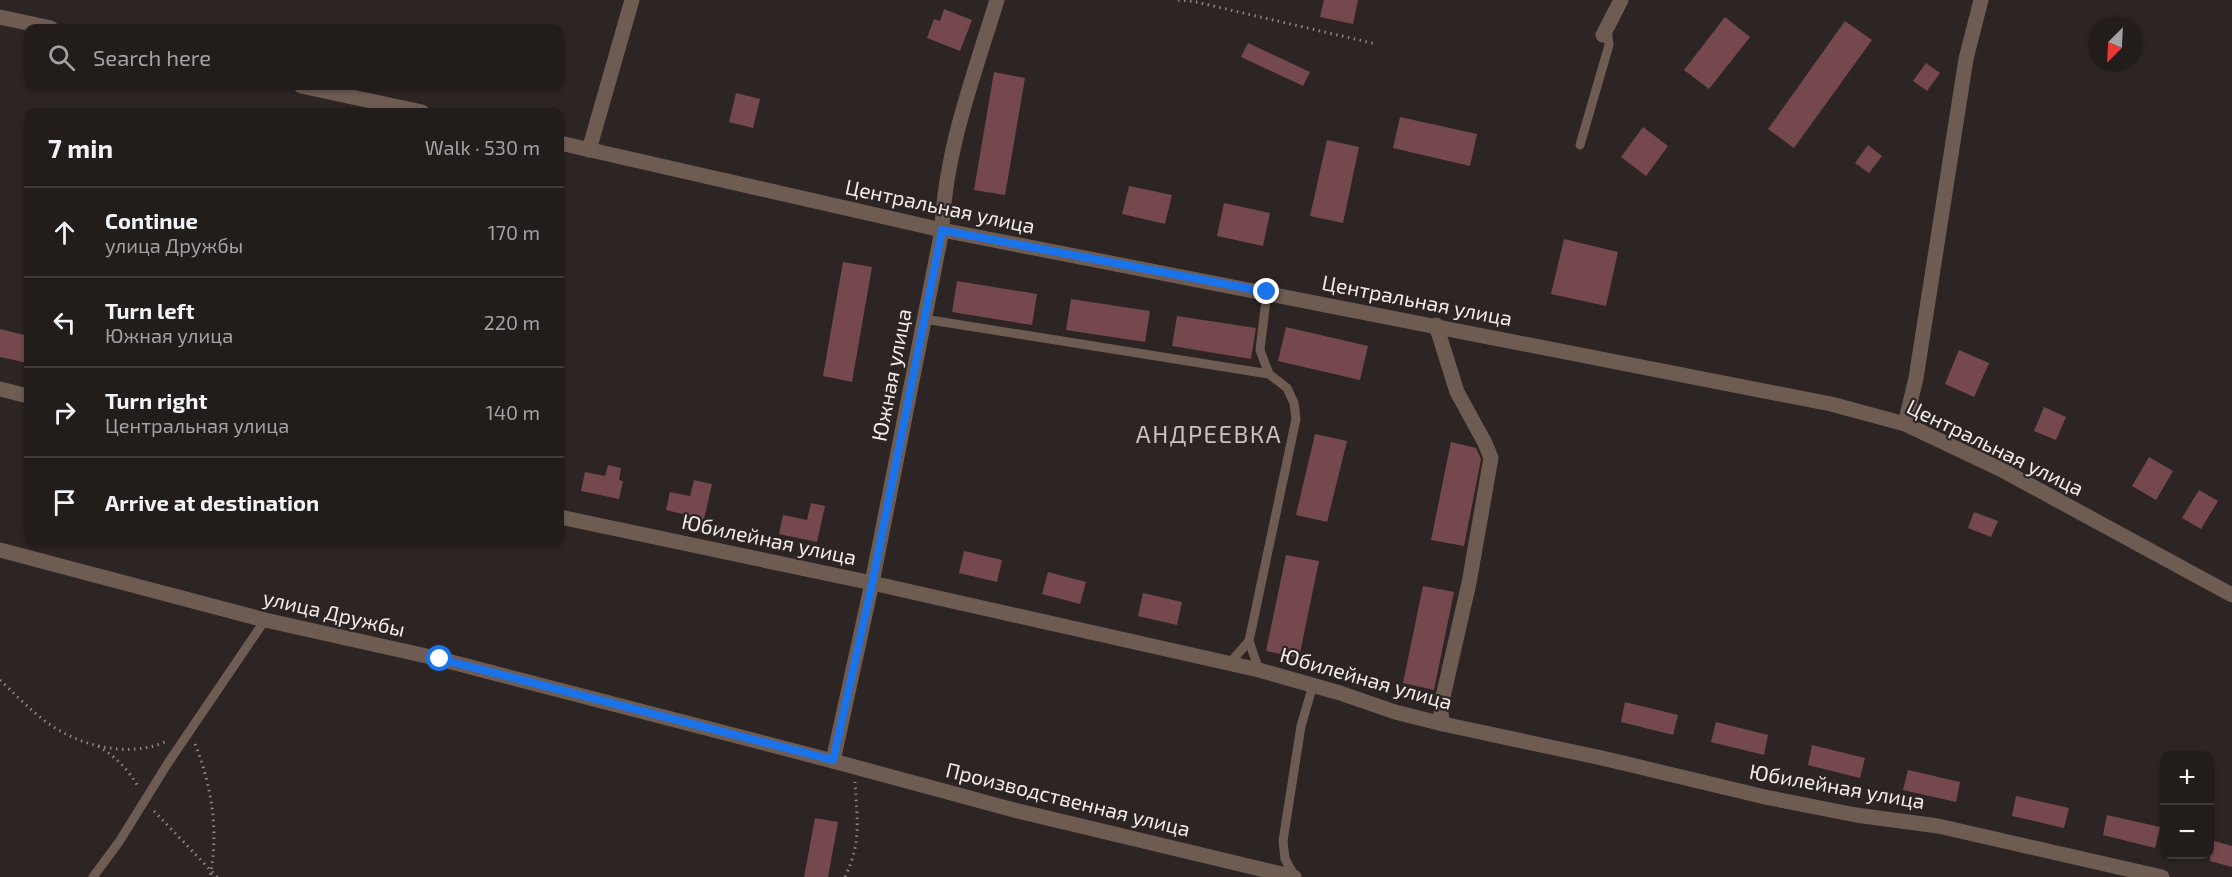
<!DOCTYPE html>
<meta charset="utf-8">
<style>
:root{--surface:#221c1b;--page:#2e2928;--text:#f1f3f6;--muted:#a2a1a3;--line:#3f3a3a}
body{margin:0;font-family:"Exo 2",sans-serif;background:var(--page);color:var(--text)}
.controls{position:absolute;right:18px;bottom:18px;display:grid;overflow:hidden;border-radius:12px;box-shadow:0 2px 4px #0004}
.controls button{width:54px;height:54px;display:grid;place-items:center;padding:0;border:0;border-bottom:2px solid var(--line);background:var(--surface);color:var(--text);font:30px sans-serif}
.compass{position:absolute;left:2088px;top:18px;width:54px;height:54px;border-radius:50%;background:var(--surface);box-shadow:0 2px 4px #0004;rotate:204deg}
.stop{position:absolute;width:18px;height:18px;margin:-14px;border:4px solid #1a73e8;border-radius:50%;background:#fff}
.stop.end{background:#1a73e8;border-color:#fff;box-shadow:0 2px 6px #0008}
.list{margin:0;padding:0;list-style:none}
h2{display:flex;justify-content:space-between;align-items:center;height:78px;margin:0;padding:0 24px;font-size:26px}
h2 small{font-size:20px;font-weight:400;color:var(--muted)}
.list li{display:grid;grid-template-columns:39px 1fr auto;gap:18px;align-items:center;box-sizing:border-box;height:90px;padding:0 24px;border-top:2px solid var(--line)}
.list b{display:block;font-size:22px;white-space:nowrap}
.list p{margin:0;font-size:20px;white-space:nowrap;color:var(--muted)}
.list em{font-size:20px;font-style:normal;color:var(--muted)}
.icon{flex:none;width:33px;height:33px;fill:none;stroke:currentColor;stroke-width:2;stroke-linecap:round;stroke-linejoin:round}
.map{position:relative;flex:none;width:2232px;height:877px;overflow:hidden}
.search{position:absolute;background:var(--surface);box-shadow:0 2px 4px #0004;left:24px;top:24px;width:540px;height:66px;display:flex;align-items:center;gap:15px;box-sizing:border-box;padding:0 21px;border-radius:12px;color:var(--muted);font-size:22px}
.panel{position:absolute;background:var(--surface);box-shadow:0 2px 4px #0004;left:24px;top:108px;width:540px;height:438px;border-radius:12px}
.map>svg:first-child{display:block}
.building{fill:#74484d}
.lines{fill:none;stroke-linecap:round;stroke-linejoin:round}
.path{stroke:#8c8685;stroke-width:3;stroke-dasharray:1.5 4.5;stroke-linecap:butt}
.service{stroke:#6e5c53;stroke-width:9}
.minor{stroke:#6e5c53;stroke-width:15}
.tertiary{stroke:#6e5c53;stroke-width:15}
.route{stroke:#1a73e8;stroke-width:8}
.labels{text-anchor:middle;stroke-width:4.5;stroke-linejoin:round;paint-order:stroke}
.street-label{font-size:21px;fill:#f0ebea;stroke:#2d2524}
.quarter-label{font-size:24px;letter-spacing:1.5px;fill:#cbc1bf;stroke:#2d2524}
</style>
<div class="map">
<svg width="2232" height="877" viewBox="0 0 2232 877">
<rect width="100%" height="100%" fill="#2d2524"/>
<!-- building -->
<g class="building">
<path d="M 1324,0 L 1358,0 L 1353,24 L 1320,17 Z"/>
<path d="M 944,9 L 972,20 L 960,51 L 927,38 L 934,19 L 940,21 Z"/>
<path d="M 1725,17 L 1750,37 L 1709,89 L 1684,70 Z"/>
<path d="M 1845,21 L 1872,40 L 1794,148 L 1768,129 Z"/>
<path d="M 1248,43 L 1310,72 L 1303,86 L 1241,57 Z"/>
<path d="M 1926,63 L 1940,73 L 1927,91 L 1913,81 Z"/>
<path d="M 994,72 L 1025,78 L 1005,195 L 974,190 Z"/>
<path d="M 736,93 L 760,99 L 753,128 L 729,122 Z"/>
<path d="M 1400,117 L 1477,134 L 1470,166 L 1393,148 Z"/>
<path d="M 1643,127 L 1668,146 L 1646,176 L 1621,157 Z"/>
<path d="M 1327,140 L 1359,147 L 1343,223 L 1310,216 Z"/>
<path d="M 1868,145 L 1882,156 L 1869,173 L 1855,163 Z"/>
<path d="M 1129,186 L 1172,195 L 1165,224 L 1122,214 Z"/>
<path d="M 1224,203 L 1270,213 L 1263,246 L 1217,236 Z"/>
<path d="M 1564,239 L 1618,252 L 1606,306 L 1551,294 Z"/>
<path d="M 843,262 L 872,267 L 852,382 L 823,376 Z"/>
<path d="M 957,281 L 1037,294 L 1032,325 L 952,312 Z"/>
<path d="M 1071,299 L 1150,311 L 1145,342 L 1066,330 Z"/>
<path d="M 1177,316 L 1256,328 L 1251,359 L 1172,346 Z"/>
<path d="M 1286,327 L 1368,346 L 1360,380 L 1278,361 Z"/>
<path d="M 0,329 L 28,336 L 28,363 L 0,357 Z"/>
<path d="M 1959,350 L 1989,363 L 1974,397 L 1945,384 Z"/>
<path d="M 2044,407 L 2066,417 L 2056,440 L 2034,431 Z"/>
<path d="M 1315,434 L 1347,441 L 1327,522 L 1296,515 Z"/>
<path d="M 1451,442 L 1476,448 L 1481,459 L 1464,546 L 1431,540 Z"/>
<path d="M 2149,457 L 2173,471 L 2156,500 L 2132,486 Z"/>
<path d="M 608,465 L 621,468 L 619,480 L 623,481 L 619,499 L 581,491 L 585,472 L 605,476 Z"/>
<path d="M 694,480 L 712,484 L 704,519 L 666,510 L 670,492 L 690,496 Z"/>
<path d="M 2199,490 L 2218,501 L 2201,529 L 2182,518 Z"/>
<path d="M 811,503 L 825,506 L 817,542 L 779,534 L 783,515 L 807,520 Z"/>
<path d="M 1974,512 L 1998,521 L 1991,537 L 1968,528 Z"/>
<path d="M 964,551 L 1002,560 L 997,582 L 959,573 Z"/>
<path d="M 1286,555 L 1319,561 L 1299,658 L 1266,651 Z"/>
<path d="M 1048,572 L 1086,582 L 1080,604 L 1042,594 Z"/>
<path d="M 1423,586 L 1454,592 L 1434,690 L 1403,683 Z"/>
<path d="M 1143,593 L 1182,602 L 1177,625 L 1138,616 Z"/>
<path d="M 1625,702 L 1678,715 L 1673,735 L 1621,722 Z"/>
<path d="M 1716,722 L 1768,735 L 1764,755 L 1711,742 Z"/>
<path d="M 1812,745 L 1865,758 L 1860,778 L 1808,765 Z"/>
<path d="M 1908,770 L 1960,782 L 1956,802 L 1903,790 Z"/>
<path d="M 2016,796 L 2069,808 L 2064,828 L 2012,816 Z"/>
<path d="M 2107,815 L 2160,827 L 2155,848 L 2103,835 Z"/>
<path d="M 815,818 L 838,822 L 828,877 L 804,877 Z"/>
<path d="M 2210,840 L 2232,846 L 2232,867 L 2210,861 Z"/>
</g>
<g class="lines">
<!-- path -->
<g class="path">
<path d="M 1178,0 L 1196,2 L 1376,44"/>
<path d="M 0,680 C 15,694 29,709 45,721 C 78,746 129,759 167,741"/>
<path d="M 195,744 C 212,787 219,831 210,877"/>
<path d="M 98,746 C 116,757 128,769 139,788"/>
<path d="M 154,811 L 217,877"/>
<path d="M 845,877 C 862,841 857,821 855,782"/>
</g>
<!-- service -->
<g class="service">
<path d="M 1580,145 L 1609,45 L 1607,28"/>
<path d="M 924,319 L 1269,374"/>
<path d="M 1229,664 L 1249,641"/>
<path d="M 1259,670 L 1249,641 L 1296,419 L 1294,403 L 1287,388 L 1269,374 L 1260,350 L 1267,292"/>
<path d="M 93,877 L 119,842 L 168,763 L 265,620"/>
<path d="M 1295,877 L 1285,859 L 1283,841 L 1301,726 L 1313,685"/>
</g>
<!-- minor -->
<g class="minor">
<path d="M 0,17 L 51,28"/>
<path d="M 1603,35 L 1621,0"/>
<path d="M 301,86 L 422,112"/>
<path d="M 560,143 L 942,230 C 945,151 974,75 997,0"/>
<path d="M 589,150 L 632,0"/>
<path d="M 1436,325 L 1457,392 L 1485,443 L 1491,458 L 1469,583 L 1442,701 L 1441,714 L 1443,724"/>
<path d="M 0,389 L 28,396"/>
<path d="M 1905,424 L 1916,378 L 1966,59 L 1981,0"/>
<path d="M 560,517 L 872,583 L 1259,670 L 1340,693 L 1395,712 L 1443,724 L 1602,758 L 1765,797 L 1856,815 L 1938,826 L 2162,877"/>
<path d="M 0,550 L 265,620 L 440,659 L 833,761"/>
</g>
<!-- tertiary -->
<path class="tertiary" d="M 1294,877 L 1014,810 L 833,761 L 872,583 L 942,230 L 1831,404 L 1905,424 L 2002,470 L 2232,595"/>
</g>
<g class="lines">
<!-- route -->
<path class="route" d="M 440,659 L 833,760 L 872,584 L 942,230 L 1267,292"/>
</g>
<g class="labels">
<!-- street labels -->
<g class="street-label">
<text transform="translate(940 207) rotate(12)" y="7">Центральная улица</text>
<text transform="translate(1417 301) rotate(11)" y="7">Центральная улица</text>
<text transform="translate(892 375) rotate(-79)" y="7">Южная улица</text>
<text transform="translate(1995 448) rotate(26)" y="7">Центральная улица</text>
<text transform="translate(769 540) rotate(12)" y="7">Юбилейная улица</text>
<text transform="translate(334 614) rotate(13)" y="7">улица Дружбы</text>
<text transform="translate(1366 679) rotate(16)" y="7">Юбилейная улица</text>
<text transform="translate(1837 787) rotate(10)" y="7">Юбилейная улица</text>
<text transform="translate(1068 800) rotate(14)" y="7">Производственная улица</text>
</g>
<!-- quarter labels -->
<g class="quarter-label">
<text x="1209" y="443">АНДРЕЕВКА</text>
</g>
</g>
</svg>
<div class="controls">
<button>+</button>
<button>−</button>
</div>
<svg class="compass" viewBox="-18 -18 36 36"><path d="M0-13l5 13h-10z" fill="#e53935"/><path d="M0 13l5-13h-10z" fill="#a2a1a3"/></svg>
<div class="stop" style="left:440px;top:659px"></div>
<div class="stop end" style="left:1267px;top:292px"></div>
<div class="search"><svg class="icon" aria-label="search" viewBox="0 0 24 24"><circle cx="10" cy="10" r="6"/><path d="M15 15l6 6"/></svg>Search here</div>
<section class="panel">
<h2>7 min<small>Walk · 530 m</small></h2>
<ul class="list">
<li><svg class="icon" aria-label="ahead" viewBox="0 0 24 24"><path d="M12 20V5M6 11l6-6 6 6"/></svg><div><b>Continue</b><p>улица Дружбы</p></div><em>170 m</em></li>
<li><svg class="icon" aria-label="left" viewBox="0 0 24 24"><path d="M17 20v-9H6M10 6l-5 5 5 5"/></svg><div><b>Turn left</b><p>Южная улица</p></div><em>220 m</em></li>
<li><svg class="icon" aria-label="right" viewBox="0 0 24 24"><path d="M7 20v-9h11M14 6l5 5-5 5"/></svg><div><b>Turn right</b><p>Центральная улица</p></div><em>140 m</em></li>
<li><svg class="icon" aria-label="arrive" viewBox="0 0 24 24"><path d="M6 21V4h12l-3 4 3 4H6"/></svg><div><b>Arrive at destination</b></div></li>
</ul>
</section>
</div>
